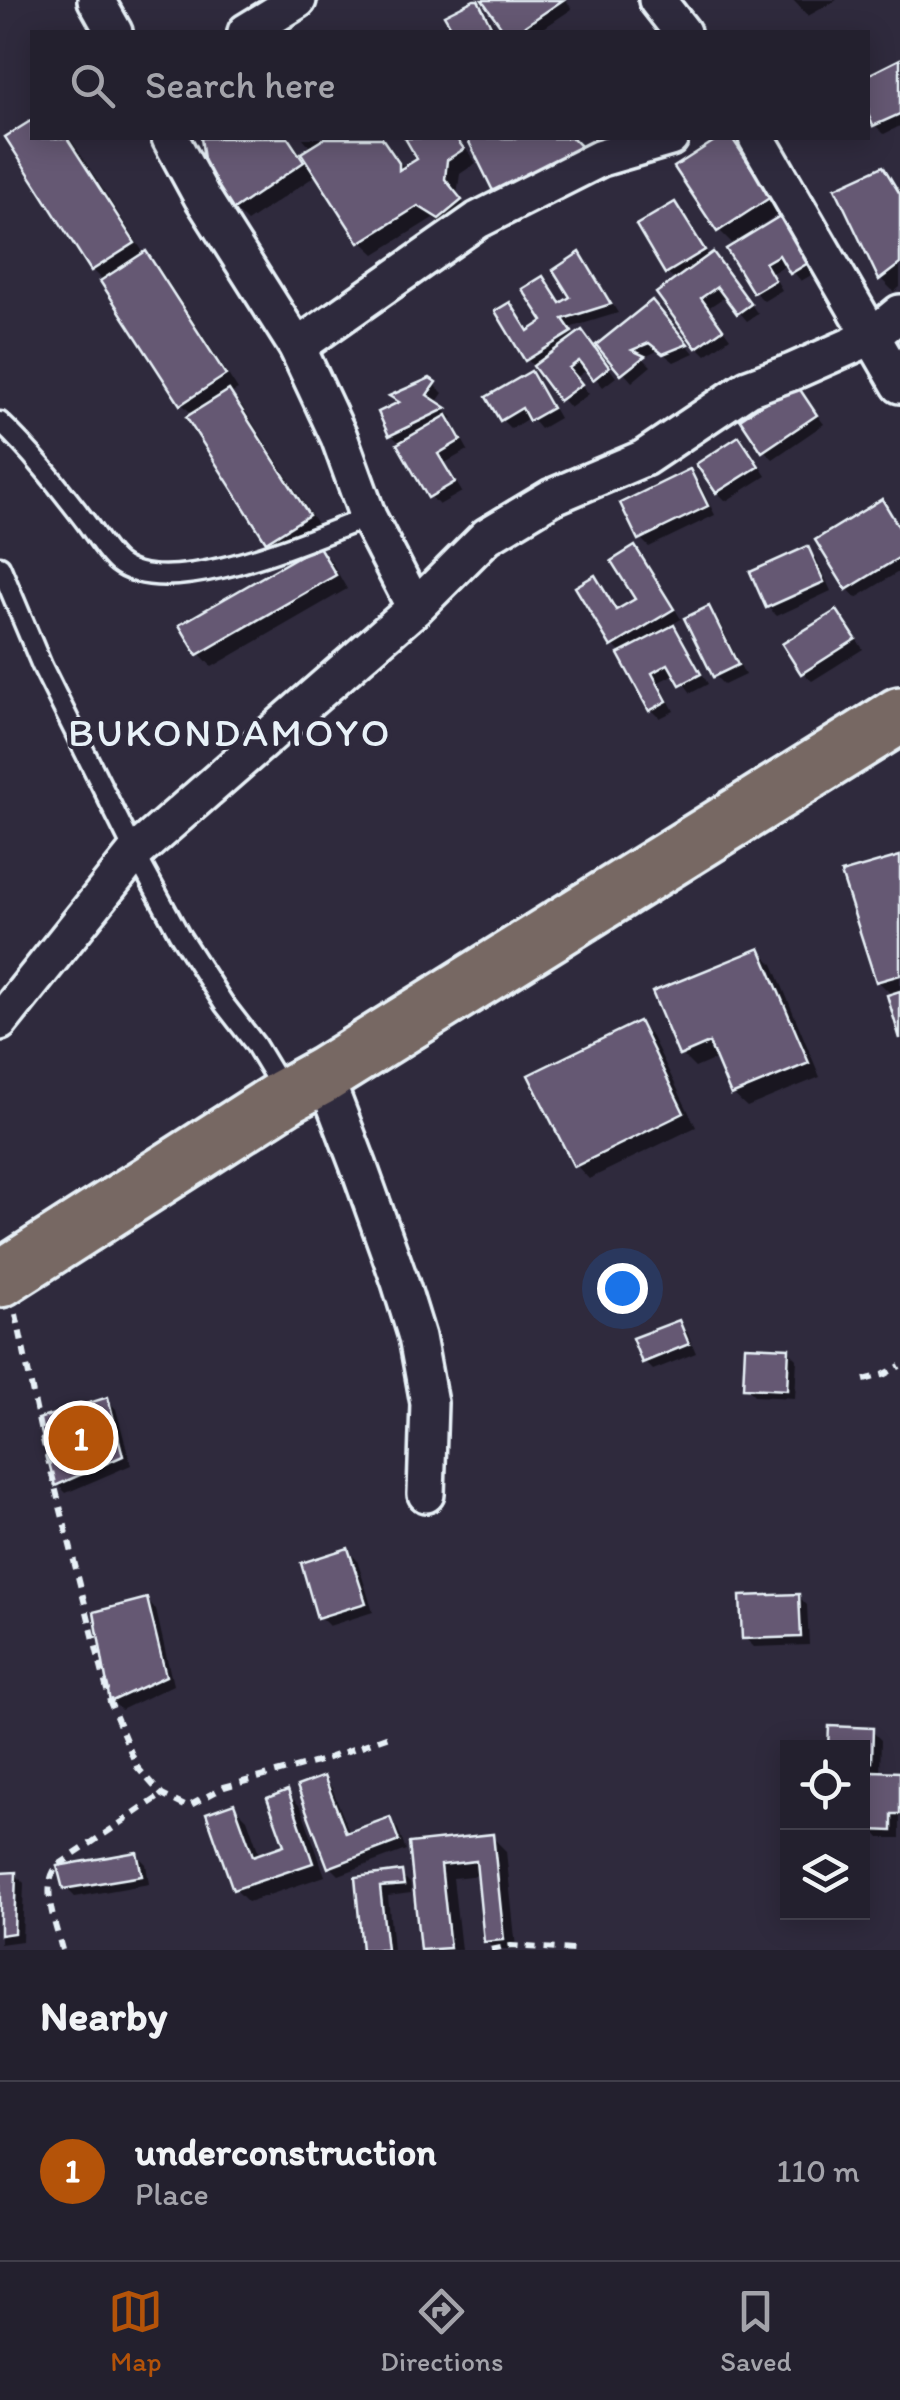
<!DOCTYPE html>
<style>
:root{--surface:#23202e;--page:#2b2836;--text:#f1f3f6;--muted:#a3a3aa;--line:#403e4a;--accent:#b45309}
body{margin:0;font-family:Itim,sans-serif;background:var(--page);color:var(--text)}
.controls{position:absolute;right:30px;bottom:30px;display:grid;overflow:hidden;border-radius:0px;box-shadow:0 5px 25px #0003}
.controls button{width:90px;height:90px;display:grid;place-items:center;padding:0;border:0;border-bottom:2px solid var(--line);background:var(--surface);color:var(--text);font:50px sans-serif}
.you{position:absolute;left:622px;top:1288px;width:35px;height:35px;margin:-25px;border:8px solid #fff;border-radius:50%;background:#1a73e8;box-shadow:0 0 0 15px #1a73e833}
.badge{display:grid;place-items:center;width:65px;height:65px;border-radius:50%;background:var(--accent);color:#fff;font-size:32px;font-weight:700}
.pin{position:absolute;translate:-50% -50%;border:5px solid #fff;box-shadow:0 2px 10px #0006}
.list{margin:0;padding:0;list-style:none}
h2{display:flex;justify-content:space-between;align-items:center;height:130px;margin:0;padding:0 40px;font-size:42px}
h2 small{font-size:32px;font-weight:400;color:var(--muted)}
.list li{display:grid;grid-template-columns:65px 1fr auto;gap:30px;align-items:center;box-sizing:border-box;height:180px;padding:0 40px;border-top:2px solid var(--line)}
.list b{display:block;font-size:38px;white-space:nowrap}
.list p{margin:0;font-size:32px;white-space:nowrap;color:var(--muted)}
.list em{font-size:32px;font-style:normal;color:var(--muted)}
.icon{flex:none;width:55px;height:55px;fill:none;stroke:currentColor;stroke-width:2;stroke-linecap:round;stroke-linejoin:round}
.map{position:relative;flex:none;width:900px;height:1950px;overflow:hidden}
.search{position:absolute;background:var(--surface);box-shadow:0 5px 25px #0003;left:30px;right:30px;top:30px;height:110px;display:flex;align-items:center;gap:25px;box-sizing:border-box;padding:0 35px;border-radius:0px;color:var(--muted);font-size:38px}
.sheet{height:310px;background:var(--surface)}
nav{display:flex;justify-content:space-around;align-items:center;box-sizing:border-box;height:140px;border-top:2px solid var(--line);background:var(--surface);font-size:28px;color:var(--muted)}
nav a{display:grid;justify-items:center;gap:5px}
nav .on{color:var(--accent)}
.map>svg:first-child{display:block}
.shadow{fill:#0007}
.building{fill:#655873;stroke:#e8f1f8;stroke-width:2.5}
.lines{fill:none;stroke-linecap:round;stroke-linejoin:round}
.lane-casing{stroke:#e8f1f8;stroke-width:25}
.street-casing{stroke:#e8f1f8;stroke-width:42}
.primary-casing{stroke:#e8f1f8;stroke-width:62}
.path{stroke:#e8f1f8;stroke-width:6;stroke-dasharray:10 8;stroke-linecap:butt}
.lane{stroke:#2f2a3d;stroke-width:18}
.street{stroke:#2f2a3d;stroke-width:35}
.primary{stroke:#776864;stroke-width:55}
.labels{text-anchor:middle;stroke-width:8;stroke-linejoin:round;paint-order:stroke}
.quarter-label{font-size:40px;letter-spacing:2.5px;fill:#e8f1f8;stroke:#2f2a3d}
</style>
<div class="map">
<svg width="900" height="1950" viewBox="0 0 900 1950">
<rect width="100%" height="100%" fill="#2f2a3d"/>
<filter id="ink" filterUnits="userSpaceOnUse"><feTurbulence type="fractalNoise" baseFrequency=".01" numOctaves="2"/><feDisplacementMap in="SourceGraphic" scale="20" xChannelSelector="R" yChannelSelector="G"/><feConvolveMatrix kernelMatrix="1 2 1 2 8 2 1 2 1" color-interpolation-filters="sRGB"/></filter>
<g filter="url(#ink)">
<!-- shadow -->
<g class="shadow">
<path d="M 485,0 L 566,0 L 572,9 L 538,32 L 508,32 Z"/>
<path d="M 793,0 L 837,0 L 808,16 Z"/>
<path d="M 476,1 L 485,10 L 497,32 L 456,32 L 448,16 Z"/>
<path d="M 900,62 L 900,126 L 884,134 L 875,125 L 868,108 L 868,77 Z"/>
<path d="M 32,122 L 32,138 L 70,138 L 145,255 L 159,268 L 238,390 L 230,394 L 242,406 L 321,530 L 281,554 L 268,541 L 193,415 L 182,404 L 104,281 L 93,270 L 8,138 Z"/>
<path d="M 204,138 L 289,138 L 302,155 L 312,149 L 303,138 L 369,138 L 370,139 L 381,138 L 391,148 L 405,169 L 420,160 L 407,138 L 458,138 L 476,163 L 460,174 L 457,195 L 473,215 L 454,231 L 433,218 L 375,254 L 361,241 L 318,174 L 247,222 L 234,209 L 208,172 Z"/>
<path d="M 470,138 L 570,138 L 595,164 L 496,191 Z"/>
<path d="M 724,138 L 730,138 L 741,148 L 782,211 L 757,228 L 759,232 L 784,216 L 820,270 L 801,281 L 787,264 L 772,273 L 782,290 L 764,301 L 755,292 L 735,246 L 719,230 L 677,168 Z"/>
<path d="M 882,169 L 900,190 L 900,287 L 894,292 L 881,279 Z"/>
<path d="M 675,205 L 684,214 L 710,257 L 713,255 L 722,264 L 758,314 L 747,321 L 726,296 L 708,308 L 730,338 L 706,355 L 697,346 L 676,281 L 667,272 Z"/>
<path d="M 580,256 L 588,264 L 618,313 L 569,328 L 576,338 L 590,342 L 616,377 L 603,387 L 588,369 L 576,378 L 589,394 L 570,408 L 527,359 L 510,305 L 519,314 L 530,332 L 546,322 L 543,279 L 562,304 L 573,297 Z"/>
<path d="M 660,312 L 694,353 L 674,362 L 659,350 L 643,358 L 651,366 L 632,382 L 600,345 Z"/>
<path d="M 530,374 L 539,383 L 559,418 L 540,429 L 530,417 L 511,429 L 502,420 Z"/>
<path d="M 434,384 L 443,393 L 436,403 L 453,418 L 448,420 L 455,427 L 468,450 L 445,463 L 462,492 L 439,505 L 430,496 L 399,442 L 391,435 L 401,404 L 393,397 Z"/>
<path d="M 794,385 L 824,424 L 773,459 L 764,450 Z"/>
<path d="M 739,439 L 748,448 L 766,476 L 726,501 L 717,492 Z"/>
<path d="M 690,472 L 698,481 L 715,515 L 649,547 L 640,538 Z"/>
<path d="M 881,503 L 900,527 L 900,571 L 856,598 L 848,589 Z"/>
<path d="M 318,548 L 331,561 L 347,589 L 212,667 L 199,653 Z"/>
<path d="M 635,549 L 644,558 L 681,619 L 671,625 L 682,637 L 708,684 L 691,693 L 676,673 L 659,682 L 674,711 L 660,718 L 651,709 L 622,654 L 613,645 L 594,578 L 603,587 L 618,611 L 638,600 Z"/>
<path d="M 807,549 L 816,558 L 831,591 L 777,616 L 768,607 Z"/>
<path d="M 708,609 L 717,618 L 745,675 L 724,685 L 715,676 Z"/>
<path d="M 836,613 L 845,622 L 863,649 L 812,681 L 803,673 L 785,645 Z"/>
<path d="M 900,859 L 900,1030 L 893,996 L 878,981 Z"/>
<path d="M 759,950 L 773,964 L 820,1077 L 747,1107 L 733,1094 L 718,1058 L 695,1068 L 681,1054 Z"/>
<path d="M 639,1024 L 652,1037 L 696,1127 L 589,1179 L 576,1165 Z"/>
<path d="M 678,1323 L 687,1332 L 696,1353 L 653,1370 L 644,1361 Z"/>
<path d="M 788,1350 L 797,1359 L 795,1398 L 755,1396 L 746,1387 Z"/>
<path d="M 107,1400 L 116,1409 L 131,1465 L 66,1493 L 57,1484 Z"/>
<path d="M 348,1551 L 357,1560 L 373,1612 L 329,1626 L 320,1617 Z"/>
<path d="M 798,1596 L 807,1605 L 809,1645 L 754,1647 L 745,1638 Z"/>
<path d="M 147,1601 L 156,1610 L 173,1685 L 121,1710 L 112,1701 Z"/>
<path d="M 872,1731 L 881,1740 L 880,1774 L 900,1775 L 900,1838 L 880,1838 L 871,1828 L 871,1842 L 862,1842 L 862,1748 Z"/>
<path d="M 323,1779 L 332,1788 L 350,1834 L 389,1820 L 398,1829 L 406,1850 L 339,1875 L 330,1866 Z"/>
<path d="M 287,1793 L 301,1807 L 325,1876 L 248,1902 L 235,1889 L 234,1806 L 247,1819 L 260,1856 L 287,1846 Z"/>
<path d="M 492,1837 L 506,1851 L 516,1948 L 518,1950 L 495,1950 L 486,1941 L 480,1875 L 453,1878 L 461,1950 L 422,1950 L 412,1845 Z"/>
<path d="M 137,1855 L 146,1864 L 149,1884 L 75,1897 L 66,1888 Z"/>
<path d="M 15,1874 L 24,1883 L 22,1941 L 0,1944 L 0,1875 Z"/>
<path d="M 401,1874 L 410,1883 L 411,1893 L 388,1896 L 393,1950 L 365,1950 L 357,1879 Z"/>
</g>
<!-- building -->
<g class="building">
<path d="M 474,0 L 478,0 L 494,32 L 454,32 L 444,15 Z"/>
<path d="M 482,0 L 563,0 L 516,32 L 505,32 Z"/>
<path d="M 900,59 L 900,114 L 873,126 L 868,114 L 868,75 Z"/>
<path d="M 32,120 L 32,138 L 67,138 L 135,243 L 91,271 L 5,137 Z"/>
<path d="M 201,138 L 288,138 L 304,162 L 232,211 L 206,173 Z"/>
<path d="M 325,138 L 382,138 L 399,163 L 399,170 L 417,159 L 405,138 L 456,138 L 464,149 L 447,160 L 445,179 L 462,200 L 439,219 L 418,206 L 359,243 L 301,153 Z"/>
<path d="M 467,138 L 573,138 L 584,149 L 494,193 Z"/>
<path d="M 719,138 L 732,138 L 771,197 L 717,232 L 674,167 Z"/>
<path d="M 883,166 L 900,194 L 900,264 L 879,280 L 835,188 Z"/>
<path d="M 675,202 L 705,250 L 665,274 L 636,225 Z"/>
<path d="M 785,213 L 813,260 L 790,274 L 779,255 L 765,263 L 775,280 L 753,293 L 726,249 Z"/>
<path d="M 146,251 L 226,375 L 180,405 L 100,281 Z"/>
<path d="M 580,252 L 611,304 L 563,319 L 572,332 L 525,361 L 495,311 L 510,302 L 528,331 L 543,321 L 522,289 L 543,276 L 560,303 L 570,297 L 553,270 Z"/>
<path d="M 713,252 L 751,304 L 737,314 L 717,287 L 701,298 L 723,329 L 696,348 L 656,293 Z"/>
<path d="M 652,300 L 688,344 L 663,354 L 649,343 L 632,350 L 645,356 L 621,375 L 596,345 Z"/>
<path d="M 582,330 L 609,367 L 593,380 L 579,361 L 569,368 L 582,384 L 559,401 L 533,366 Z"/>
<path d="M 531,371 L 552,408 L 529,421 L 522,408 L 500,421 L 486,397 Z"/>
<path d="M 430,378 L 436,382 L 427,395 L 447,408 L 389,436 L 378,412 L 399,402 L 389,396 Z"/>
<path d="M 795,382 L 817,415 L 762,452 L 740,419 Z"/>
<path d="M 229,390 L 309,515 L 266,542 L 186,417 Z"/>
<path d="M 447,415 L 461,440 L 438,454 L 455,482 L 428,498 L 397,444 Z"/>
<path d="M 739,436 L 759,466 L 716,493 L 696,464 Z"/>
<path d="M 690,469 L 708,506 L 638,540 L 620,503 Z"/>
<path d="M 882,499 L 900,529 L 900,557 L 846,590 L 815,540 Z"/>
<path d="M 318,545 L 336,575 L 197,655 L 179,625 Z"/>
<path d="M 635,546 L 674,609 L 611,647 L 575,587 L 595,575 L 616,610 L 635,599 L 611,561 Z"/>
<path d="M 808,546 L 824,582 L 766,608 L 750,572 Z"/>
<path d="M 709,606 L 738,665 L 713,677 L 684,618 Z"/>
<path d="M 837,610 L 856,639 L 801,674 L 782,644 Z"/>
<path d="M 674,625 L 701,674 L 680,685 L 668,664 L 652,673 L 667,701 L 649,711 L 618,654 Z"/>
<path d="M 900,856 L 900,975 L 876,982 L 841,873 Z"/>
<path d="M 760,948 L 809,1063 L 731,1095 L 709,1043 L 679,1056 L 652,992 Z"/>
<path d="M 900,991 L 900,1039 L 887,995 Z"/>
<path d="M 639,1021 L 684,1113 L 574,1167 L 528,1075 Z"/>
<path d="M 679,1320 L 689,1344 L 642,1363 L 632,1338 Z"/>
<path d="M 745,1346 L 789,1348 L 787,1390 L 743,1388 Z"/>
<path d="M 108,1397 L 123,1456 L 55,1486 L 38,1419 Z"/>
<path d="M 348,1548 L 366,1603 L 317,1618 L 301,1563 Z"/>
<path d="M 799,1594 L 801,1637 L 742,1639 L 740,1596 Z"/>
<path d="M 147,1598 L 166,1676 L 110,1702 L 94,1612 Z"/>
<path d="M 829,1726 L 873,1728 L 872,1762 L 862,1761 L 862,1748 L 828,1748 Z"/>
<path d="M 872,1771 L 900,1772 L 900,1814 L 892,1814 L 892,1831 L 869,1830 Z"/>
<path d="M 324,1776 L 346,1833 L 390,1817 L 399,1841 L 328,1868 L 297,1786 Z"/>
<path d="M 288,1790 L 313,1863 L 233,1890 L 206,1813 L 234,1803 L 253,1856 L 284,1845 L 267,1798 Z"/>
<path d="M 493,1834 L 504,1940 L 484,1942 L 476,1861 L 441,1865 L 450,1948 L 420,1950 L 409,1843 Z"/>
<path d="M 137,1852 L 142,1876 L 63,1889 L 57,1866 Z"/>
<path d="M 402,1871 L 404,1885 L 380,1887 L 387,1950 L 362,1950 L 355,1877 Z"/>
<path d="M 16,1872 L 14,1933 L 0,1935 L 0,1873 Z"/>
</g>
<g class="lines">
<defs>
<g id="lane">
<path d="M 0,422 C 32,452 58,486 85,521 C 95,534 106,553 118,563 C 169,603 314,537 368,517"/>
<path d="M 0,566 L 42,666 L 135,853 L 179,934 L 224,1004 L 255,1044 L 284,1092"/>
</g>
<g id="street">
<path d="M 96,0 L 114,32"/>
<path d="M 657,0 L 682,32"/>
<path d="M 246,32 L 298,0"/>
<path d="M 170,138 L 202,197 L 297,347 L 339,437 L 368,517 L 415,608"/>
<path d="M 757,138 L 900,385"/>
<path d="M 297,347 L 478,220 L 601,158 L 670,138"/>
<path d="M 0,1022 L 135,853 L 415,608 L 487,536 L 552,497 L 644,458 L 748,388 L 792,372 L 871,337 L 900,313"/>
<path d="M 324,1075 L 359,1167 L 400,1282 L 417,1337 L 429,1403 L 426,1494"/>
</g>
<path id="primary" d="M 0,1279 L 286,1096 L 324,1075 L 900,715"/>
</defs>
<!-- lane casing -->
<use href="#lane" class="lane-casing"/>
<!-- street casing -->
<use href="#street" class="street-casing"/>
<!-- primary casing -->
<use href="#primary" class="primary-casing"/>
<!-- path -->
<g class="path">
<path d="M 16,1314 L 40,1428 L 110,1702 L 137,1767 L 162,1795 L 187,1807 L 224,1787 L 317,1762 L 389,1736"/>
<path d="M 864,1380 L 883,1375 L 900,1366"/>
<path d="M 62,1950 C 56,1925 40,1888 57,1866 L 162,1795"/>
<path d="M 491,1950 L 511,1946 L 574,1950"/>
</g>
<!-- lane -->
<use href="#lane" class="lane"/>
<!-- street -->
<use href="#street" class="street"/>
<!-- primary -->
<use href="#primary" class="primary"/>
</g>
</g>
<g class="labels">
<!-- quarter labels -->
<g class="quarter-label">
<text x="230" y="746">BUKONDAMOYO</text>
</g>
</g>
</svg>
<div class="controls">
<button><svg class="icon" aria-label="locate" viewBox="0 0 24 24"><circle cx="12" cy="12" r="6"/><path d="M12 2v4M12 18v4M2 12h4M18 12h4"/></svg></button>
<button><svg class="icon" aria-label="layers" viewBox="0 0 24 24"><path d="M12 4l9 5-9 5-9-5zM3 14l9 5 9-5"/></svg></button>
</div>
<div class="you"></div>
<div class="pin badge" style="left:81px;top:1438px">1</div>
<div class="search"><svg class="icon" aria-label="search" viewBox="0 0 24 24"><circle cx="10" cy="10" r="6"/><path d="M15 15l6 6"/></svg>Search here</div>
</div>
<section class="sheet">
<h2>Nearby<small></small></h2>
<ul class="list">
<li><span class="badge">1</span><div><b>underconstruction</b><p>Place</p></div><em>110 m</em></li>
</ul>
</section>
<nav>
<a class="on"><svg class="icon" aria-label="map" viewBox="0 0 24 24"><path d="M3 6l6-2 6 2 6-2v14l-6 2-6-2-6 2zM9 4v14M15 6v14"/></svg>Map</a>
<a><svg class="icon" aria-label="directions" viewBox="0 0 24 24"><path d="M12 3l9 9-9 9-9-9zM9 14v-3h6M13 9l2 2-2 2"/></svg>Directions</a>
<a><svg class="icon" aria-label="saved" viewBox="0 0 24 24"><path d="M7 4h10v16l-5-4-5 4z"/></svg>Saved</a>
</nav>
